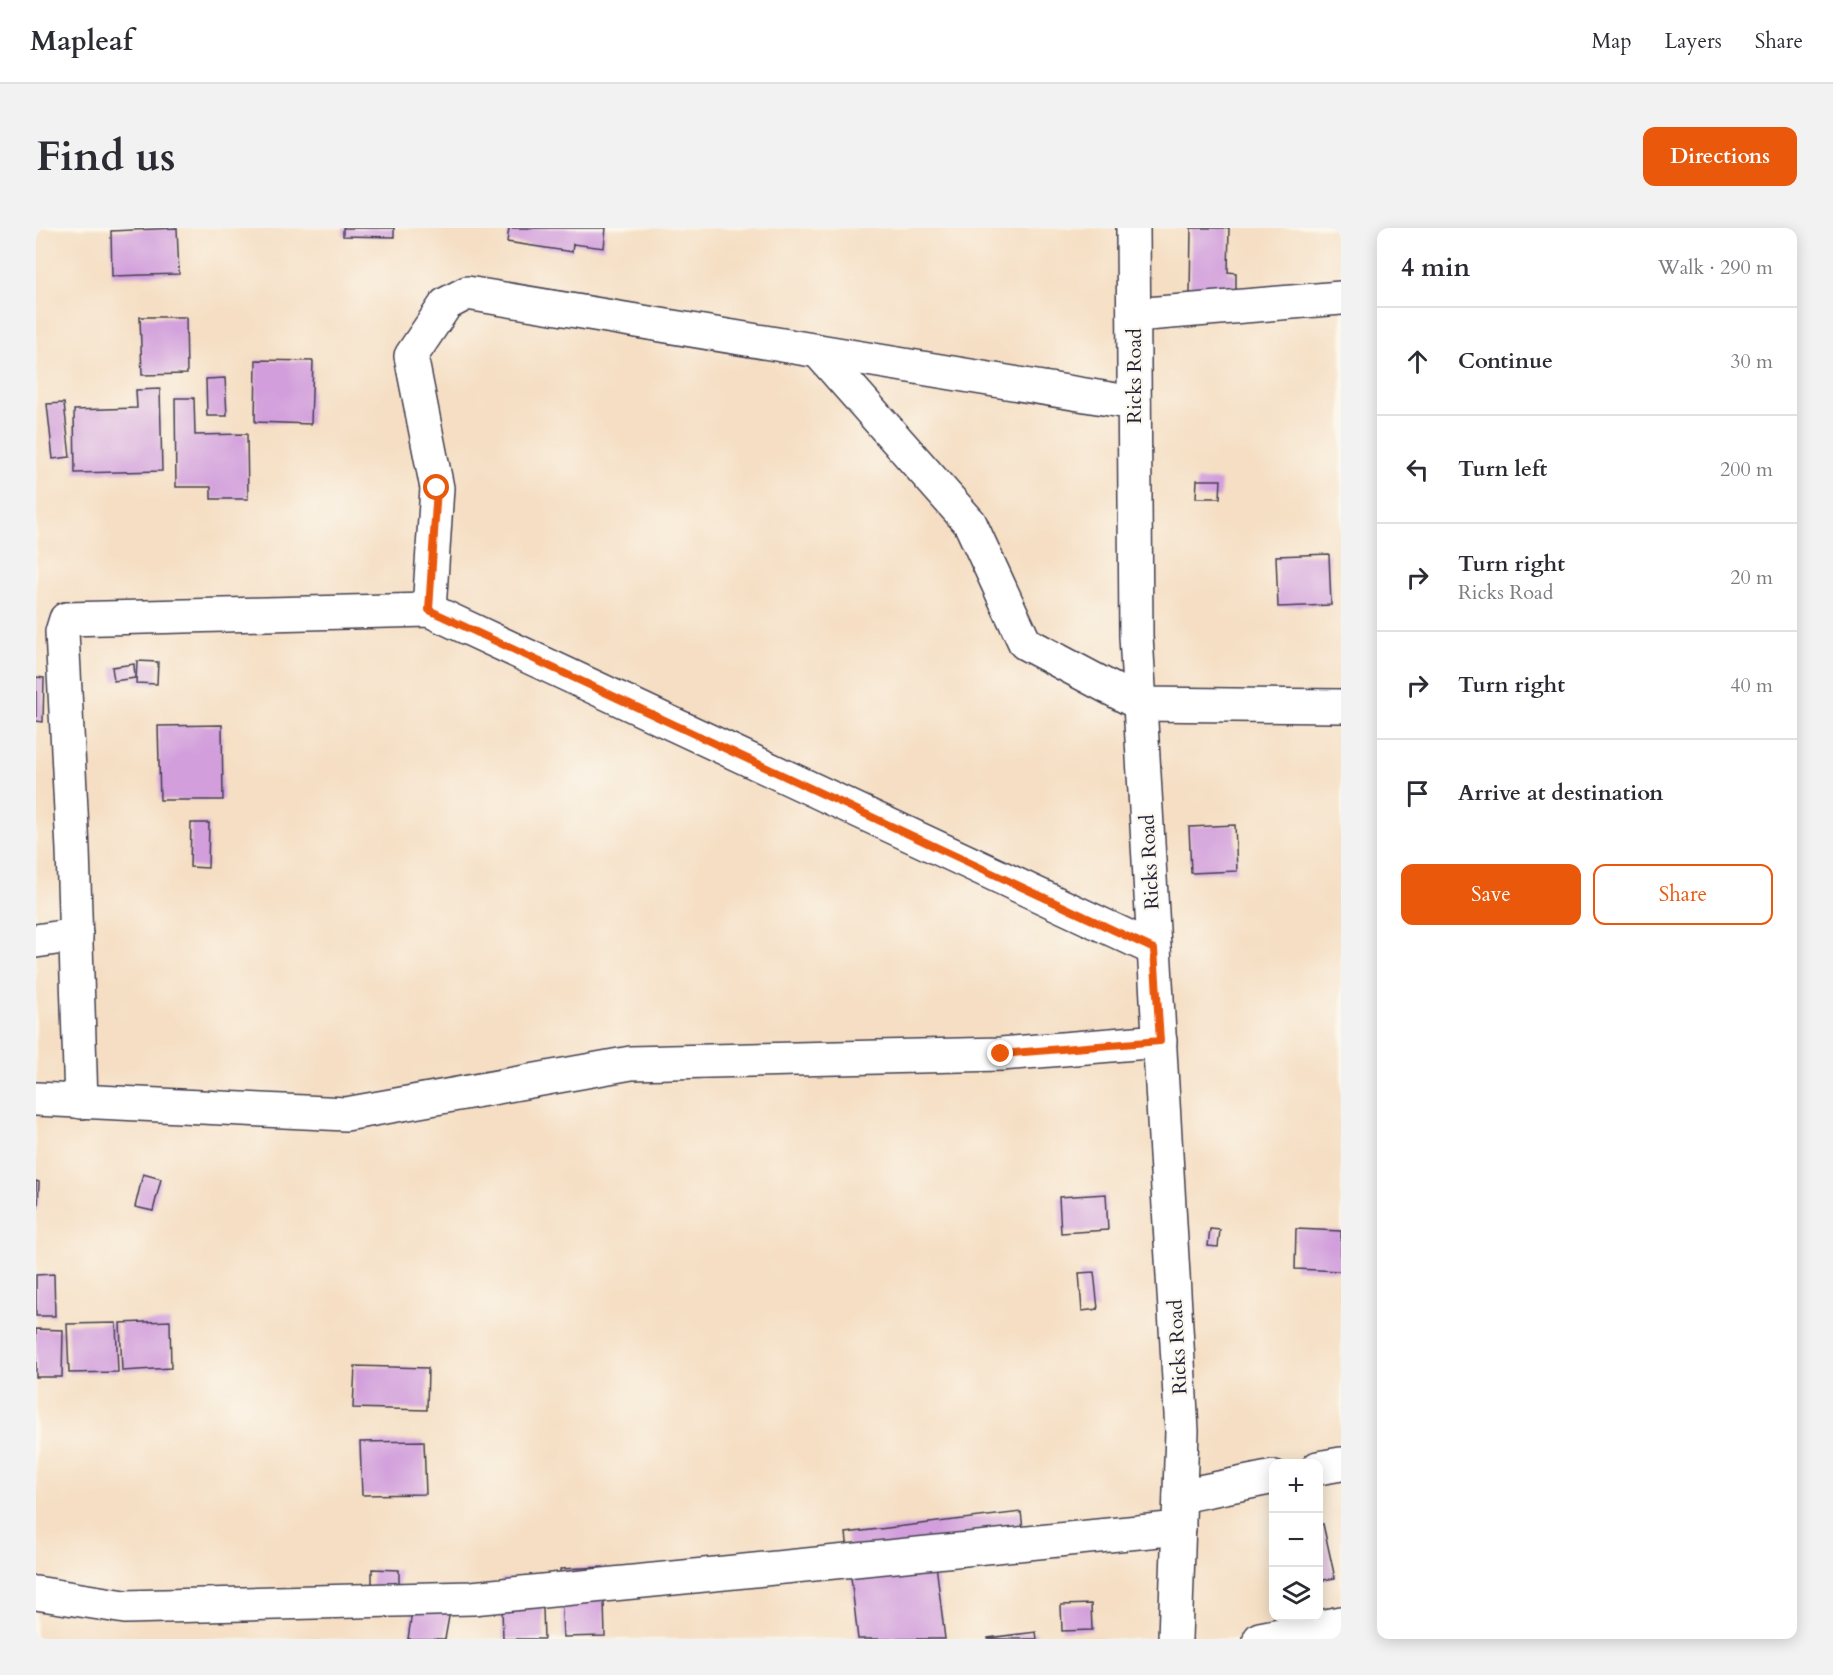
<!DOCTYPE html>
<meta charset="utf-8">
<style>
:root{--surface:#fff;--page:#f2f2f3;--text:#2b2b33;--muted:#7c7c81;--line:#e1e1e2;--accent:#ea580c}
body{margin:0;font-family:Cardo,serif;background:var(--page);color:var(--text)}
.controls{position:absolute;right:18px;bottom:18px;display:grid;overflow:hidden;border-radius:12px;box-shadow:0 3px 15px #0003}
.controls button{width:54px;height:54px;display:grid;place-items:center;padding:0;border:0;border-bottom:2px solid var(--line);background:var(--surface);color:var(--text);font:30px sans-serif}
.stop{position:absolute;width:18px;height:18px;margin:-14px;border:4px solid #ea580c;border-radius:50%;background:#fff}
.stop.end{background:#ea580c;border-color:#fff;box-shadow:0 2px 6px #0008}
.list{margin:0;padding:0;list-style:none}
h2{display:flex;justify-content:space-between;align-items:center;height:78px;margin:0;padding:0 24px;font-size:26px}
h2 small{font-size:20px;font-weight:400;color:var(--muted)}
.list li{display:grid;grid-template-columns:39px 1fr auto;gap:18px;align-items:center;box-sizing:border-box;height:108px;padding:0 24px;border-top:2px solid var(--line)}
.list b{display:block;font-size:22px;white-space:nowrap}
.list p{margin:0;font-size:20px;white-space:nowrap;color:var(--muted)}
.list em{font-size:20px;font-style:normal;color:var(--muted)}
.actions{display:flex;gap:12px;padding:18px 24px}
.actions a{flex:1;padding:14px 0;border:2px solid var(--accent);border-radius:12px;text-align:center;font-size:21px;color:var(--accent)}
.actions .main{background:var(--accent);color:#fff}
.icon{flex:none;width:33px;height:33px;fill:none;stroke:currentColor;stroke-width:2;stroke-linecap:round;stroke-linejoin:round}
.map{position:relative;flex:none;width:1305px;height:1411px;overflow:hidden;border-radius:12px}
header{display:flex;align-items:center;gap:36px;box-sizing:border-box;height:84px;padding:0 30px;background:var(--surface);border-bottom:2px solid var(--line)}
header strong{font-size:28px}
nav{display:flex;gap:33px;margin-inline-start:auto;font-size:21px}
.intro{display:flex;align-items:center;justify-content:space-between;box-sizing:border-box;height:144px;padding:0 36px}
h1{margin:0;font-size:42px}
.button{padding:15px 27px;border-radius:12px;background:var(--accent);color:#fff;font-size:21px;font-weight:700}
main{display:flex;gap:36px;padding:0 36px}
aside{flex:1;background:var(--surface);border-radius:12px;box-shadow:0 3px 15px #0003}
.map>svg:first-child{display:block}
.building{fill:#d29fdc}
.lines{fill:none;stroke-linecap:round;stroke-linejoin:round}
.minor-casing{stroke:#423e4f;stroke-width:36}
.minor{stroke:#fff;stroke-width:33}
.route{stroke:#ea580c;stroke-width:8}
.labels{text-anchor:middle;stroke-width:4.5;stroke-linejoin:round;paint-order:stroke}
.street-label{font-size:20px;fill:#22223b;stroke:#fbf7ec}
</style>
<header>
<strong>Mapleaf</strong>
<nav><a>Map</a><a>Layers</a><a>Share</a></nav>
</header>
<div class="intro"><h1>Find us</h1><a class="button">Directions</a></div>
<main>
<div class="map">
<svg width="1305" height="1411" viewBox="0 0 1305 1411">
<rect width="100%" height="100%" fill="#fbf7ec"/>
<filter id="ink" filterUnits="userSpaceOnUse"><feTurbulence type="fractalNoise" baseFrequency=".0167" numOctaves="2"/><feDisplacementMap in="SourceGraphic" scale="12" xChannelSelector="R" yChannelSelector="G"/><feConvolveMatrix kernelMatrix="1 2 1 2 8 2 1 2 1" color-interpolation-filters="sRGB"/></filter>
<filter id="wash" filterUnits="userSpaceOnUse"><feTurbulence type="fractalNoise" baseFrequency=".008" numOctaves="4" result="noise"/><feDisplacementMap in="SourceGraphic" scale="24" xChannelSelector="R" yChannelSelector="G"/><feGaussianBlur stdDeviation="1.35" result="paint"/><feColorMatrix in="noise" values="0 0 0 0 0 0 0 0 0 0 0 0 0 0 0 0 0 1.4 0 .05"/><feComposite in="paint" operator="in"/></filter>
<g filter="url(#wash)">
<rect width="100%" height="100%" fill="#f5dec3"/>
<g id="blocks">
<!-- building -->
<g class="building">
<path d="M 141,0 L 143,46 L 76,48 L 75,3 Z"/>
<path d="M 307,0 L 358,0 L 358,9 L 307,8 Z"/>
<path d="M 473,0 L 570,0 L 568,20 L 537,16 L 536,24 L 471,14 Z"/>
<path d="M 1155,0 L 1193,0 L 1192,44 L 1200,45 L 1200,67 L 1154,65 Z"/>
<path d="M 104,89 L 150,89 L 151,146 L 106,147 Z"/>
<path d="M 220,132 L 277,133 L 275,196 L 219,194 Z"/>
<path d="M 189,150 L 191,188 L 171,188 L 170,151 Z"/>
<path d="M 124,161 L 126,243 L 39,245 L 38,182 L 101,180 L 100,162 Z"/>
<path d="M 139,170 L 158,170 L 159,207 L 211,206 L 212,271 L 175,271 L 175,259 L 140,259 Z"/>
<path d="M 28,175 L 34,229 L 17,231 L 11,176 Z"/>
<path d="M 1161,252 L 1185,252 L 1184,270 L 1160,270 Z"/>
<path d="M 1293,326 L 1295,377 L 1242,379 L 1240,328 Z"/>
<path d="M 101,433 L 122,434 L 121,456 L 100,455 Z"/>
<path d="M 98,436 L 99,450 L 78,453 L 76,439 Z"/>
<path d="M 0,449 L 8,450 L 7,494 L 0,493 Z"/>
<path d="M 186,497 L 187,572 L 124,572 L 122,498 Z"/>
<path d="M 155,595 L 173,595 L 172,640 L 154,639 Z"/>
<path d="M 1199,597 L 1201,643 L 1155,645 L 1153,599 Z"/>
<path d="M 107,946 L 125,951 L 117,983 L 99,979 Z"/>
<path d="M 0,953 L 3,954 L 2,980 L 0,980 Z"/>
<path d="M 1070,966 L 1072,1002 L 1025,1005 L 1023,969 Z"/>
<path d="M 1174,1001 L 1184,1002 L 1182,1019 L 1172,1018 Z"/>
<path d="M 1260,1001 L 1305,1003 L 1305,1043 L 1259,1041 Z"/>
<path d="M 1058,1044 L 1062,1081 L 1046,1083 L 1043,1045 Z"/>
<path d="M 18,1046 L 19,1088 L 0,1088 L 0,1047 Z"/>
<path d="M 134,1093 L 135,1140 L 86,1143 L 84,1095 Z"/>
<path d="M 80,1095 L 82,1144 L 33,1145 L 31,1096 Z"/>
<path d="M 0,1101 L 27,1102 L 26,1149 L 0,1149 Z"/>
<path d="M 319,1138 L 392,1140 L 391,1182 L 317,1180 Z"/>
<path d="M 388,1213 L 390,1266 L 326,1267 L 324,1214 Z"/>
<path d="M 985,1284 L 989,1317 L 899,1328 L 909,1411 L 822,1411 L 810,1305 Z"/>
<path d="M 1287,1296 L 1299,1350 L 1282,1353 L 1282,1297 Z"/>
<path d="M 567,1339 L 569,1408 L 527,1409 L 524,1341 Z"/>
<path d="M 336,1341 L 363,1342 L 363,1364 L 336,1364 Z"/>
<path d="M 506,1349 L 508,1411 L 467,1411 L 465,1351 Z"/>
<path d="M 1055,1376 L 1056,1402 L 1026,1403 L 1025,1377 Z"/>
<path d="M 377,1377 L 414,1383 L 409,1411 L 372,1411 Z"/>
<path d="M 1000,1404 L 1001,1411 L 952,1411 L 952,1410 Z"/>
</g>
</g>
</g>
<g filter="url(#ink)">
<use href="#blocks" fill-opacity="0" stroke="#423e4f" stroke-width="1.5"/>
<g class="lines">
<defs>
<g id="minor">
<path d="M 1097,0 L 1100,408 L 1146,1203 L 1139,1411"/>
<path d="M 1098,87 L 1305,70"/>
<path d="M 782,123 L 934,295 L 989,415 L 1104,476 L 1305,478"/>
<path d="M 393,382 L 401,260 L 375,128 L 410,76 L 431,65 L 1098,175"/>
<path d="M 0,713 L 40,707"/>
<path d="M 0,871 L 310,886 L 595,835 L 965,826 L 1124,813"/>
<path d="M 45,874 L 37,622 L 26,404 L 30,391 L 393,382 L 1118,721"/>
<path d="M 1282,1240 L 1305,1236"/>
<path d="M 1144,1268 L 1238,1249"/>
<path d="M 0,1365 L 89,1379 L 436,1370 L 1143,1300"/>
<path d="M 1224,1411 L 1305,1395"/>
</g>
</defs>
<!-- minor casing -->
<use href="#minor" class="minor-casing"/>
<!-- minor -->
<use href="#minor" class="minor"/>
</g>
</g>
<g class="lines" filter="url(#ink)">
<!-- route -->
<path class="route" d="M 401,260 L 393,382 L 1118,721 L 1124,813 L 965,826"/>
</g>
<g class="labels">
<!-- street labels -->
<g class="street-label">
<text transform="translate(1098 148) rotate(-90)" y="7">Ricks Road</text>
<text transform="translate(1113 634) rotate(-93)" y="7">Ricks Road</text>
<text transform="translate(1141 1119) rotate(-93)" y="7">Ricks Road</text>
</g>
</g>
</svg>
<div class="controls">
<button>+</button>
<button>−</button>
<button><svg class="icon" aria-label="layers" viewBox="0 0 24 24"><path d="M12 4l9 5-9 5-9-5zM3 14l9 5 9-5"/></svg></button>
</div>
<div class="stop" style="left:401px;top:260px"></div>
<div class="stop end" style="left:965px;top:826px"></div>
</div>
<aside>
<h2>4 min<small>Walk · 290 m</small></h2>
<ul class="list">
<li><svg class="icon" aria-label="ahead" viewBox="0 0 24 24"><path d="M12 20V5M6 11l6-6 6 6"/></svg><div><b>Continue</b></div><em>30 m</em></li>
<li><svg class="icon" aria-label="left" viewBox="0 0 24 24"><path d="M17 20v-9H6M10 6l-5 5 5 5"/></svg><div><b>Turn left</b></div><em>200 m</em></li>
<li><svg class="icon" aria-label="right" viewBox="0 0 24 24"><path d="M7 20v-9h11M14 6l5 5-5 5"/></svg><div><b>Turn right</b><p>Ricks Road</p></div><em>20 m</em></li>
<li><svg class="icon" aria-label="right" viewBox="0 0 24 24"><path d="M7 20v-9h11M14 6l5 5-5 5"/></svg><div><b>Turn right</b></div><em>40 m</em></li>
<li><svg class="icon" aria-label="arrive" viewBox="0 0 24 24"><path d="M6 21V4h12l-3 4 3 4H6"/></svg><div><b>Arrive at destination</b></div></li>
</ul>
<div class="actions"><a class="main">Save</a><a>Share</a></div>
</aside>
</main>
